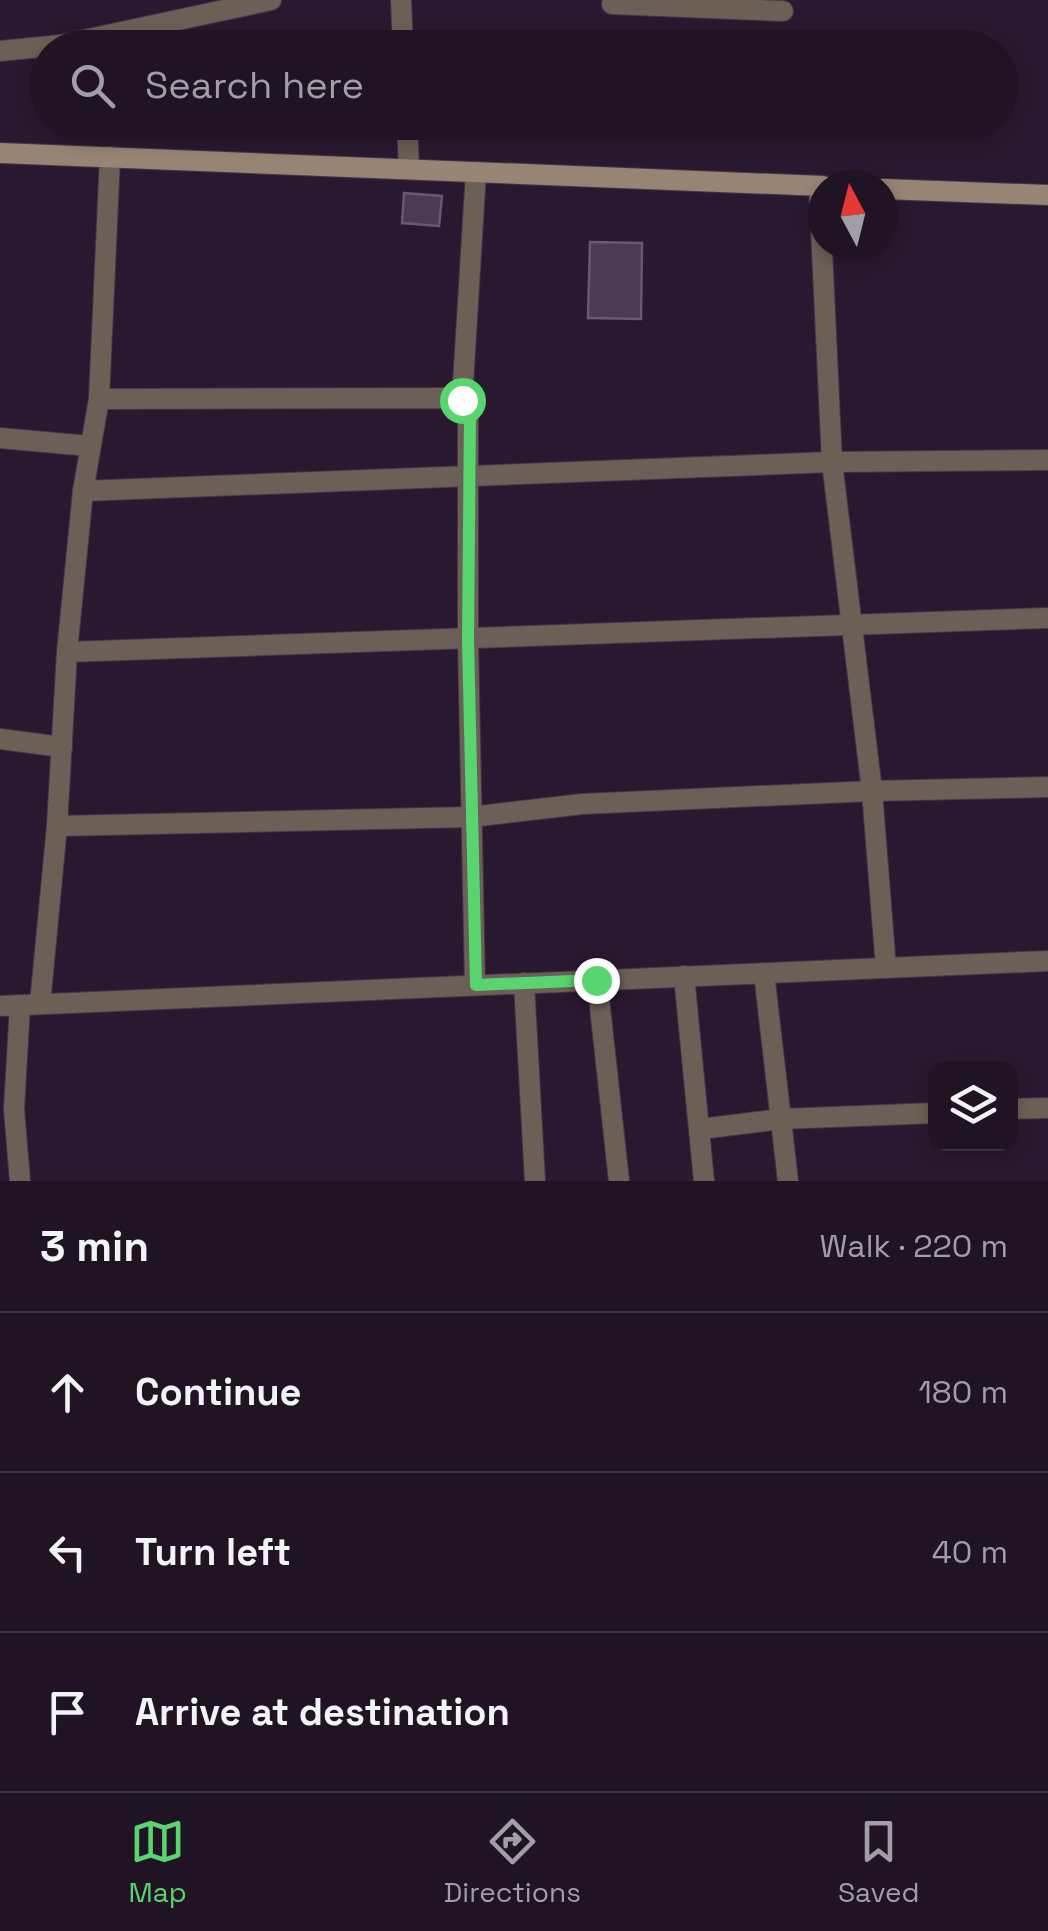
<!DOCTYPE html>
<meta charset="utf-8">
<style>
:root{--surface:#1f1324;--page:#271c2c;--text:#f1f3f6;--muted:#a19ea6;--line:#3c3241;--accent:#58d56f}
body{margin:0;font-family:"Space Grotesk",sans-serif;background:var(--page);color:var(--text)}
.controls{position:absolute;right:30px;bottom:30px;display:grid;overflow:hidden;border-radius:20px;box-shadow:0 5px 15px #0003}
.controls button{width:90px;height:90px;display:grid;place-items:center;padding:0;border:0;border-bottom:2px solid var(--line);background:var(--surface);color:var(--text);font:50px sans-serif}
.compass{position:absolute;left:808px;top:170px;width:90px;height:90px;border-radius:50%;background:var(--surface);box-shadow:0 5px 15px #0003;rotate:353deg}
.stop{position:absolute;width:30px;height:30px;margin:-22px;border:8px solid #58d56f;border-radius:50%;background:#fff}
.stop.end{background:#58d56f;border-color:#fff;box-shadow:0 2px 10px #0008}
.list{margin:0;padding:0;list-style:none}
h2{display:flex;justify-content:space-between;align-items:center;height:130px;margin:0;padding:0 40px;font-size:42px}
h2 small{font-size:32px;font-weight:400;color:var(--muted)}
.list li{display:grid;grid-template-columns:65px 1fr auto;gap:30px;align-items:center;box-sizing:border-box;height:160px;padding:0 40px;border-top:2px solid var(--line)}
.list b{display:block;font-size:38px;white-space:nowrap}
.list em{font-size:32px;font-style:normal;color:var(--muted)}
.icon{flex:none;width:55px;height:55px;fill:none;stroke:currentColor;stroke-width:2;stroke-linecap:round;stroke-linejoin:round}
.map{position:relative;flex:none;width:1048px;height:1181px;overflow:hidden}
.search{position:absolute;background:var(--surface);box-shadow:0 5px 15px #0003;left:30px;right:30px;top:30px;height:110px;display:flex;align-items:center;gap:25px;box-sizing:border-box;padding:0 35px;border-radius:55px;color:var(--muted);font-size:38px}
.sheet{height:610px;background:var(--surface)}
nav{display:flex;justify-content:space-around;align-items:center;box-sizing:border-box;height:140px;border-top:2px solid var(--line);background:var(--surface);font-size:28px;color:var(--muted)}
nav a{display:grid;justify-items:center;gap:5px}
nav .on{color:var(--accent)}
.map>svg:first-child{display:block}
.building{fill:#4b3a54;stroke:#695773;stroke-width:2.5}
.lines{fill:none;stroke-linecap:round;stroke-linejoin:round}
.street-casing{stroke:#45364c;stroke-width:22}
.secondary-casing{stroke:#45364c;stroke-width:22}
.street{stroke:#6c6056;stroke-width:20}
.secondary{stroke:#988474;stroke-width:20}
.route{stroke:#58d56f;stroke-width:12}
</style>
<div class="map">
<svg width="1048" height="1181" viewBox="0 0 1048 1181">
<rect width="100%" height="100%" fill="#291930"/>
<!-- building -->
<g class="building">
<path d="M 404,193 L 442,196 L 439,226 L 402,223 Z"/>
<path d="M 590,242 L 642,243 L 641,319 L 588,318 Z"/>
</g>
<g class="lines">
<defs>
<g id="street">
<path d="M 401,0 L 403,48"/>
<path d="M 612,4 L 783,11"/>
<path d="M 0,51 L 61,45 L 271,0"/>
<path d="M 407,122 L 409,169"/>
<path d="M 819,186 L 832,462 L 872,791 L 886,968"/>
<path d="M 99,399 L 451,398 L 462,400 L 468,405 L 468,640 L 475,985"/>
<path d="M 462,400 L 476,172"/>
<path d="M 0,438 L 89,446"/>
<path d="M 83,491 L 832,462 L 1048,460"/>
<path d="M 67,652 L 1048,618"/>
<path d="M 0,739 L 62,747"/>
<path d="M 57,826 L 471,817 L 582,804 L 872,791 L 1048,787"/>
<path d="M 764,973 L 788,1181"/>
<path d="M 684,976 L 704,1181"/>
<path d="M 597,980 L 619,1181"/>
<path d="M 524,983 L 535,1181"/>
<path d="M 40,1004 L 57,826 L 67,652 L 83,491 L 99,399 L 110,157"/>
<path d="M 0,1006 L 1048,961"/>
<path d="M 1010,1109 L 1048,1108"/>
<path d="M 700,1129 L 781,1119 L 936,1113"/>
<path d="M 20,1181 L 14,1109 L 20,1005"/>
</g>
<g id="secondary">
<path d="M 0,153 L 823,186"/>
<path d="M 883,189 L 1048,195"/>
</g>
</defs>
<!-- street casing -->
<use href="#street" class="street-casing"/>
<!-- secondary casing -->
<use href="#secondary" class="secondary-casing"/>
<!-- street -->
<use href="#street" class="street"/>
<!-- secondary -->
<use href="#secondary" class="secondary"/>
</g>
<g class="lines">
<!-- route -->
<path class="route" d="M 462,400 L 470,414 L 468,640 L 476,985 L 596,980"/>
</g>
</svg>
<div class="controls">
<button><svg class="icon" aria-label="layers" viewBox="0 0 24 24"><path d="M12 4l9 5-9 5-9-5zM3 14l9 5 9-5"/></svg></button>
</div>
<svg class="compass" viewBox="-18 -18 36 36"><path d="M0-13l5 13h-10z" fill="#e53935"/><path d="M0 13l5-13h-10z" fill="#a19ea6"/></svg>
<div class="stop" style="left:462px;top:400px"></div>
<div class="stop end" style="left:596px;top:980px"></div>
<div class="search"><svg class="icon" aria-label="search" viewBox="0 0 24 24"><circle cx="10" cy="10" r="6"/><path d="M15 15l6 6"/></svg>Search here</div>
</div>
<section class="sheet">
<h2>3 min<small>Walk · 220 m</small></h2>
<ul class="list">
<li><svg class="icon" aria-label="ahead" viewBox="0 0 24 24"><path d="M12 20V5M6 11l6-6 6 6"/></svg><div><b>Continue</b></div><em>180 m</em></li>
<li><svg class="icon" aria-label="left" viewBox="0 0 24 24"><path d="M17 20v-9H6M10 6l-5 5 5 5"/></svg><div><b>Turn left</b></div><em>40 m</em></li>
<li><svg class="icon" aria-label="arrive" viewBox="0 0 24 24"><path d="M6 21V4h12l-3 4 3 4H6"/></svg><div><b>Arrive at destination</b></div></li>
</ul>
</section>
<nav>
<a class="on"><svg class="icon" aria-label="map" viewBox="0 0 24 24"><path d="M3 6l6-2 6 2 6-2v14l-6 2-6-2-6 2zM9 4v14M15 6v14"/></svg>Map</a>
<a><svg class="icon" aria-label="directions" viewBox="0 0 24 24"><path d="M12 3l9 9-9 9-9-9zM9 14v-3h6M13 9l2 2-2 2"/></svg>Directions</a>
<a><svg class="icon" aria-label="saved" viewBox="0 0 24 24"><path d="M7 4h10v16l-5-4-5 4z"/></svg>Saved</a>
</nav>
